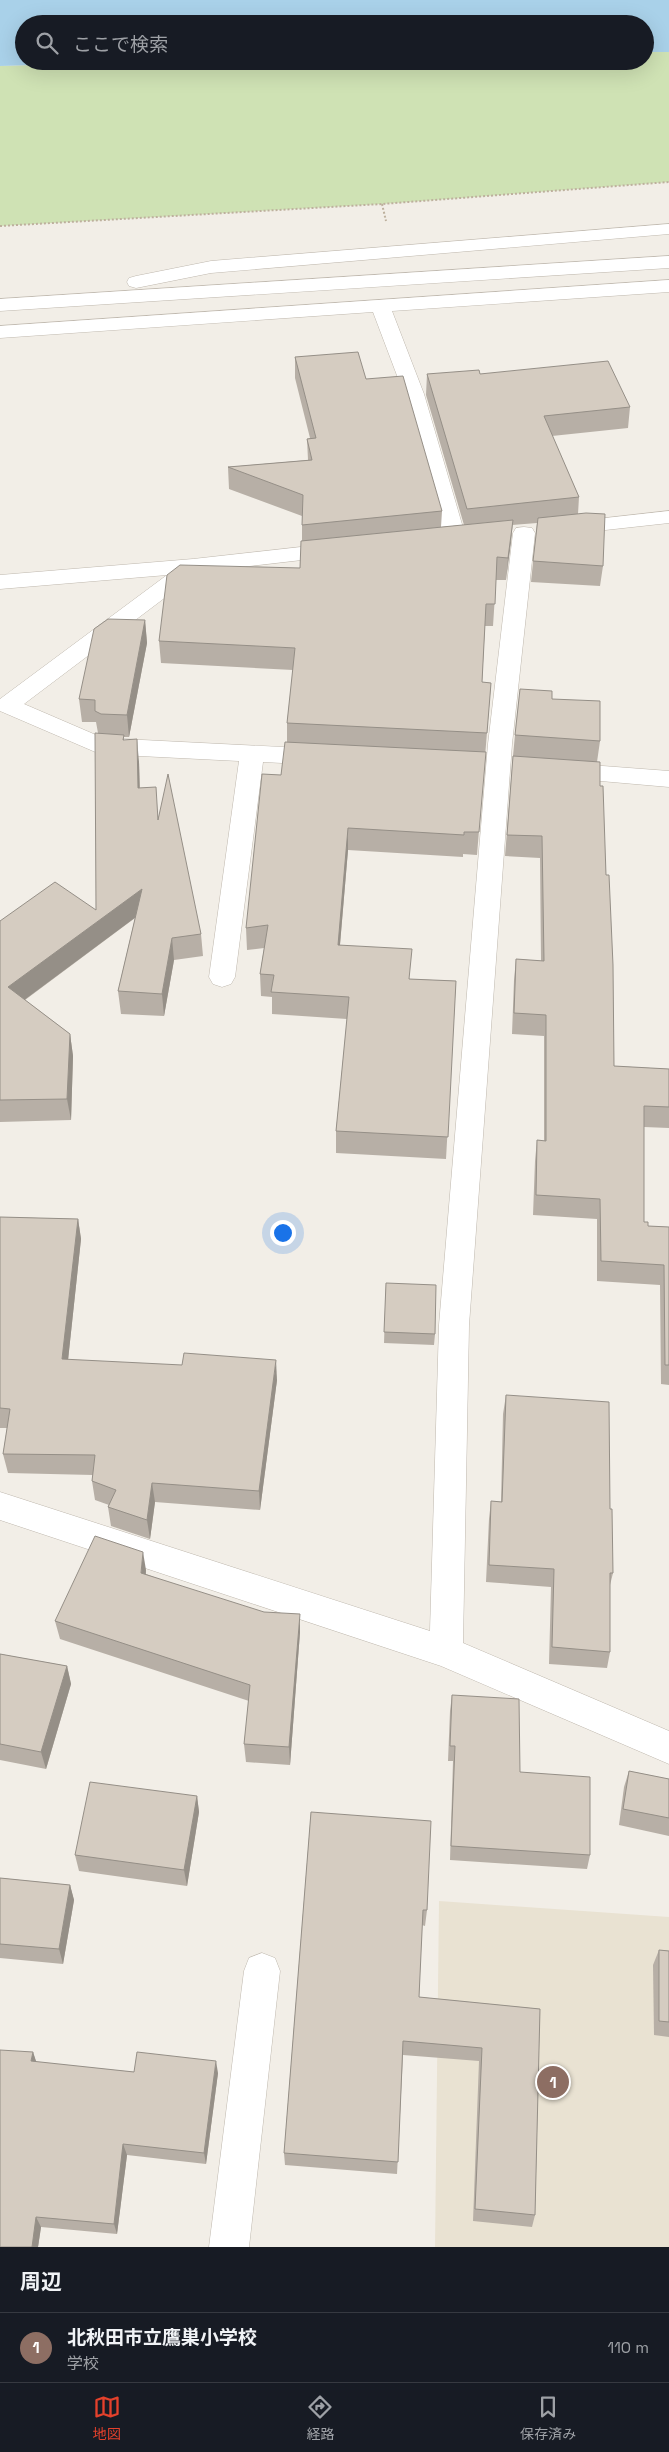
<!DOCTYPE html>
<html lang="ja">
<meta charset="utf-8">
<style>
:root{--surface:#171b24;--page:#20242c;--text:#f1f3f6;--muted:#9ea1a6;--line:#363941;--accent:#e4412c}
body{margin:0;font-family:"Space Grotesk","Noto Sans JP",sans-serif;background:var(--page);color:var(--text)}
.you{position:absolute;left:282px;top:1232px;width:18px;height:18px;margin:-12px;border:4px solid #fff;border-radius:50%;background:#1a73e8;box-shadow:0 0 0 8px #1a73e833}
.badge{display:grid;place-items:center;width:32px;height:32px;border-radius:50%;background:var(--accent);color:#fff;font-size:16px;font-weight:700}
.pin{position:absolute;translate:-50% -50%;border:2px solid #fff;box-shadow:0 1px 5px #0006}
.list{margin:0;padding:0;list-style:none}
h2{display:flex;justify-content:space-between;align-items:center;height:65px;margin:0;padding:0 20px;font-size:21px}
h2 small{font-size:16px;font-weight:400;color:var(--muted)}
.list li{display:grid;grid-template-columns:32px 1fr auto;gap:15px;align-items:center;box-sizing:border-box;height:70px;padding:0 20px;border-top:1px solid var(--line)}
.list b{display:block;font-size:19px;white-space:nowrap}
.list p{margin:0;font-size:16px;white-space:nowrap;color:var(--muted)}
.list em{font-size:16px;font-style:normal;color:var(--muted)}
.icon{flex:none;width:28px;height:28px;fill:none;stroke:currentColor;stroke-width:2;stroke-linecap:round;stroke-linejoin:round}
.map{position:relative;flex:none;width:669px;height:2247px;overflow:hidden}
.search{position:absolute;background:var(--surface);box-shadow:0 5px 20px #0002;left:15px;right:15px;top:15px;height:55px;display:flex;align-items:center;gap:12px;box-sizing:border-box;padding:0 18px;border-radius:28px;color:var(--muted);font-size:19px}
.sheet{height:135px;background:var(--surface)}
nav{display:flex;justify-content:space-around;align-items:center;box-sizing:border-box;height:70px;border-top:1px solid var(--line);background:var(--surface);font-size:14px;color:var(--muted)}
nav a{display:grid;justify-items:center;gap:2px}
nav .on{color:var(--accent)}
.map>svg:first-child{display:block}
.education{fill:#e9e2d2}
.green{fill:#cfe2b4}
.water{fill:#a9d1e9}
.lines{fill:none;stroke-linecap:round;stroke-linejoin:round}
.minor-casing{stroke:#bfb8ae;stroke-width:1}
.path{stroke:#bdb09d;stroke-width:2;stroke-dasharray:2 2;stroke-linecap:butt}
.minor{fill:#fff;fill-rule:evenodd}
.wall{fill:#b7afa6}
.shaded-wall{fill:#958f87}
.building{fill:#d5ccc1;stroke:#958f87}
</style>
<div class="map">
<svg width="669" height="2247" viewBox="0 0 669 2247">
<rect width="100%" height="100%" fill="#f2eee7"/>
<!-- education -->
<path class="education" d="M 439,1901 L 669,1917 L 669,2247 L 435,2247 Z"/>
<!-- green -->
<path class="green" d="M 645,52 L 669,52 L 669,182 L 382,204 L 0,226 L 0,66 L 172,61 L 645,61 Z"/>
<!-- water -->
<path class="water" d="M 0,0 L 669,0 L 669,52 L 645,52 L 645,24 L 24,24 L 24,61 L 172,61 L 0,66 Z"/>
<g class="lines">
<defs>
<g id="minor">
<path d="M 669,224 L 669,234 L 211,273 L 136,288 L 129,286 L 127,282 L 129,278 L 136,276 L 211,261 Z"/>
<path d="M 669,256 L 669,268 L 0,311 L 0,299 Z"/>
<path d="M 669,280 L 669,292 L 392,311 L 424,394 L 466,538 L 463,543 L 455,544 L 447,543 L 444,538 L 404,394 L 373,312 L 0,338 L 0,326 Z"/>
<path d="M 669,511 L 669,523 L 569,534 L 561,533 L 558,528 L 561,523 L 569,522 Z"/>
<path d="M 524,527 L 532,528 L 535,533 L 512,744 L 469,1325 L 463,1643 L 669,1731 L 669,1764 L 441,1666 L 0,1520 L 0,1492 L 430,1631 L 439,1325 L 488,744 L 513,533 L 516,528 Z"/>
<path d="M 337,543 L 345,545 L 348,550 L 345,555 L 199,572 L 24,704 L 103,738 L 321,749 L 329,751 L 333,757 L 329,763 L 321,765 L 263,762 L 235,977 L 231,984 L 222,987 L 213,984 L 209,977 L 239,761 L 100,754 L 0,711 L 0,699 L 167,575 L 0,589 L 0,575 L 193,559 Z"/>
<path d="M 563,763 L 669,771 L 669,787 L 555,777 L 551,771 L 555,765 Z"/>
<path d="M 262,1953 L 275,1958 L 280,1971 L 249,2247 L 209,2247 L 244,1971 L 249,1958 Z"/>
</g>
</defs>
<!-- minor casing -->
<use href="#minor" class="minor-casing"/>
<!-- path -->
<g class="path">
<path d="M 382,204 L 386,221"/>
<path d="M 0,226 L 382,204 L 669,182"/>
</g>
<!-- minor -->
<use href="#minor" class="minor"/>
</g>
<!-- wall -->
<g class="wall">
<path d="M 295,357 L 366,379 L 442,511 L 441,527 L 464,525 L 426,395 L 427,374 L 480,374 L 630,407 L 628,428 L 552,436 L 579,497 L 578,514 L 603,566 L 600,586 L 531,582 L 537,523 L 512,525 L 506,580 L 496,580 L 493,626 L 485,626 L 482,682 L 491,683 L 477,855 L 463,854 L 463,857 L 348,850 L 340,945 L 410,979 L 456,981 L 446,1159 L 336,1153 L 336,1131 L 347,1019 L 272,1014 L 272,997 L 261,996 L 260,974 L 264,948 L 247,950 L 246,928 L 281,775 L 287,742 L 287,723 L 293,670 L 161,663 L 159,641 L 300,568 L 302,541 L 302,516 L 229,489 L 228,467 L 308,460 L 307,439 L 310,438 L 295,378 Z"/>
<path d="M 145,620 L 147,643 L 129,737 L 124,737 L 124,740 L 139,762 L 140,788 L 159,817 L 201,934 L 203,956 L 174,960 L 164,1016 L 121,1014 L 118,991 L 135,918 L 25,1000 L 70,1034 L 73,1056 L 71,1120 L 0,1122 L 0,921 L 96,910 L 98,733 L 96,722 L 82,722 L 79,699 Z"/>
<path d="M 552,699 L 600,741 L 597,762 L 600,786 L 606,875 L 614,1066 L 669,1069 L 669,1128 L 644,1127 L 644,1222 L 648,1226 L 669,1227 L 669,1385 L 661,1384 L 660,1285 L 597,1281 L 597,1219 L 533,1215 L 535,1161 L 537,1140 L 544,1141 L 544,1036 L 512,1034 L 514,980 L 516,959 L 541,961 L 540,858 L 505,856 L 513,756 L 515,735 Z"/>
<path d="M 0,1217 L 78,1219 L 81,1239 L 68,1360 L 277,1380 L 260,1510 L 155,1502 L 150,1539 L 111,1526 L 108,1507 L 109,1505 L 95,1500 L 92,1481 L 93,1475 L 8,1473 L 3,1454 L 7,1428 L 0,1428 Z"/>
<path d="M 386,1283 L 435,1334 L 434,1345 L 384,1343 Z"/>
<path d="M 506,1395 L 610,1509 L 613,1573 L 610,1585 L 610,1652 L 607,1668 L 549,1664 L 551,1587 L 486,1582 L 489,1519 L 491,1501 L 501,1502 L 503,1414 Z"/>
<path d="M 146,1570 L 146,1574 L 300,1632 L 290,1765 L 246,1762 L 244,1744 L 249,1701 L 60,1639 L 55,1621 Z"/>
<path d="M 0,1654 L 67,1666 L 71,1684 L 46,1769 L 0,1760 Z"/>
<path d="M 452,1695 L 520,1772 L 590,1855 L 587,1869 L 450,1860 L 453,1761 L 448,1761 L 450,1711 Z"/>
<path d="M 629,1771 L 669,1779 L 669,1836 L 619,1825 L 624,1787 Z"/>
<path d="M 197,1796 L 199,1812 L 187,1886 L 79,1871 L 75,1855 Z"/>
<path d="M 311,1812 L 427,1910 L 425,1926 L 422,1925 L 419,1997 L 540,2009 L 535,2215 L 532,2227 L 473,2221 L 479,2061 L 403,2055 L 397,2174 L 285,2165 L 284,2153 Z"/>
<path d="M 0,1878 L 70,1885 L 74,1900 L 63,1964 L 0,1958 Z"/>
<path d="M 659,1950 L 669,1951 L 669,2037 L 654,2035 L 653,1965 Z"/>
<path d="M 33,2052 L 36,2062 L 134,2072 L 218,2073 L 206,2164 L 127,2155 L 117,2234 L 41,2227 L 38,2247 L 0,2247 Z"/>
</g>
<!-- shaded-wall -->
<g class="shaded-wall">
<path d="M 513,520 L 511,542 L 506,580 L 508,558 Z"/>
<path d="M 145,620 L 147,643 L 129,737 L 127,715 Z"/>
<path d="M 137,739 L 139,762 L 140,811 L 138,788 Z"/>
<path d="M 348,828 L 348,850 L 338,967 L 338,945 Z"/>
<path d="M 142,889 L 144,911 L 12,1009 L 8,987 Z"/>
<path d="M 172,938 L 174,960 L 164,1016 L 162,994 Z"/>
<path d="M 70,1034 L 73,1056 L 71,1120 L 67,1099 Z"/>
<path d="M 78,1219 L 81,1239 L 66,1379 L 62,1359 Z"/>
<path d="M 276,1360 L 277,1380 L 260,1510 L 259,1491 Z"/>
<path d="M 152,1483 L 155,1502 L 150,1539 L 147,1520 Z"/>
<path d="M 143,1552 L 146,1570 L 144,1591 L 141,1573 Z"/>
<path d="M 300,1614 L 300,1632 L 290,1765 L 289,1747 Z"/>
<path d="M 67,1666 L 71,1684 L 46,1769 L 41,1752 Z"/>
<path d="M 197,1796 L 199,1812 L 187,1886 L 184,1870 Z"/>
<path d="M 70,1885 L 74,1900 L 63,1964 L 59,1949 Z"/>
<path d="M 33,2052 L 37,2064 L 31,2061 Z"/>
<path d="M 216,2061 L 218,2073 L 206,2164 L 204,2153 Z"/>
<path d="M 123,2144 L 127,2155 L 117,2234 L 114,2224 Z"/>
<path d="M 36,2217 L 41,2227 L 38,2247 L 32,2247 Z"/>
</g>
<!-- building -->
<g class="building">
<path d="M 358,352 L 366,379 L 403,376 L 442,511 L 302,525 L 303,495 L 228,467 L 312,460 L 307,439 L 316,438 L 295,357 Z"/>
<path d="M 608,361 L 630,407 L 544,416 L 579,497 L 467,509 L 427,374 L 479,370 L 480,374 Z"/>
<path d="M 586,513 L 605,514 L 603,566 L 533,561 L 538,518 Z"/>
<path d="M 513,520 L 508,558 L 497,557 L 495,604 L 486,604 L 482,682 L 491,683 L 487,733 L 287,723 L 295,648 L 159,641 L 167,575 L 180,565 L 300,568 L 301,541 Z"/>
<path d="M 108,619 L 145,620 L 127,715 L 101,714 L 95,711 L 95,700 L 79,699 L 94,629 Z"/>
<path d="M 520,689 L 552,691 L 552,699 L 600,701 L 600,741 L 515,735 Z"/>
<path d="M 95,733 L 124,735 L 123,740 L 137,739 L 138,788 L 156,787 L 158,820 L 168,774 L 201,934 L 172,938 L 162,994 L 118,991 L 142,889 L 8,987 L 70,1034 L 67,1099 L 0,1100 L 0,921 L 55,882 L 96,910 Z"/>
<path d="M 285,742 L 486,752 L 479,832 L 464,832 L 464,835 L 348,828 L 338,945 L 412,949 L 409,979 L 456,981 L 448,1137 L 336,1131 L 349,997 L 271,992 L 274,975 L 260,974 L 268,925 L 246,928 L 262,774 L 281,775 Z"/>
<path d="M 513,756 L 600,762 L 600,786 L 603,786 L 606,875 L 609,875 L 613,965 L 614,1066 L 669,1069 L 669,1107 L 644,1106 L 644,1222 L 648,1222 L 648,1226 L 669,1227 L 669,1365 L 665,1365 L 664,1265 L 601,1261 L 600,1199 L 536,1195 L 537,1140 L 546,1141 L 546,1015 L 514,1013 L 516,959 L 544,961 L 542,836 L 507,835 Z"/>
<path d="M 0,1217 L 78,1219 L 62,1359 L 182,1365 L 184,1353 L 276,1360 L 259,1491 L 152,1483 L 147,1520 L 108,1507 L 116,1490 L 92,1481 L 95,1455 L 3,1454 L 10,1409 L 0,1408 Z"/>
<path d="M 386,1283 L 436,1285 L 435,1334 L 384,1332 Z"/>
<path d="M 506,1395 L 609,1402 L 610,1509 L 612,1509 L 613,1573 L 610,1573 L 610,1652 L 552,1647 L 554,1569 L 489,1565 L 491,1501 L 502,1502 Z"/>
<path d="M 95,1536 L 143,1552 L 141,1573 L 264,1612 L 300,1614 L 289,1747 L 244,1744 L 250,1685 L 55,1621 Z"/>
<path d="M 0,1654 L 67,1666 L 41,1752 L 0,1744 Z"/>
<path d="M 452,1695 L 519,1699 L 520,1772 L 590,1777 L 590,1855 L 451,1846 L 455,1746 L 450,1746 Z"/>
<path d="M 629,1771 L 669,1779 L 669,1818 L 623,1809 Z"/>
<path d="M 90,1782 L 197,1796 L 184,1870 L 75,1855 Z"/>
<path d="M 311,1812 L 431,1821 L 427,1910 L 423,1910 L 419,1997 L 540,2009 L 535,2215 L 475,2209 L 482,2048 L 403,2041 L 398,2162 L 284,2153 Z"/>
<path d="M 0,1878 L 70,1885 L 59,1949 L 0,1944 Z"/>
<path d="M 659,1950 L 669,1951 L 669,2022 L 659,2021 Z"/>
<path d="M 0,2050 L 33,2052 L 31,2061 L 134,2072 L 137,2052 L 216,2061 L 204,2153 L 123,2144 L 114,2224 L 36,2217 L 32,2247 L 0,2247 Z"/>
</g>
</svg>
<div class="you"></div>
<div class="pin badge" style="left:553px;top:2082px;background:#8d6e63">1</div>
<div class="search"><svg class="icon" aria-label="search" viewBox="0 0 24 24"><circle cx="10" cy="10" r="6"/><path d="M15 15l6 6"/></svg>ここで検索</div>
</div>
<section class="sheet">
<h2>周辺<small></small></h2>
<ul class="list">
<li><span class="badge" style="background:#8d6e63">1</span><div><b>北秋田市立鷹巣小学校</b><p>学校</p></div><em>110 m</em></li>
</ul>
</section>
<nav>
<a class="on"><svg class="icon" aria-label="map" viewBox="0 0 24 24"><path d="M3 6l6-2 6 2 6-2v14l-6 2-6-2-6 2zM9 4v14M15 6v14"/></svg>地図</a>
<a><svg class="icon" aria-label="directions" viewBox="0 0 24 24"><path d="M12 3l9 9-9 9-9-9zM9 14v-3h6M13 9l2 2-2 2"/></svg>経路</a>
<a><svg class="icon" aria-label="saved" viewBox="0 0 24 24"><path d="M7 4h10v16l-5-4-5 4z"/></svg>保存済み</a>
</nav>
